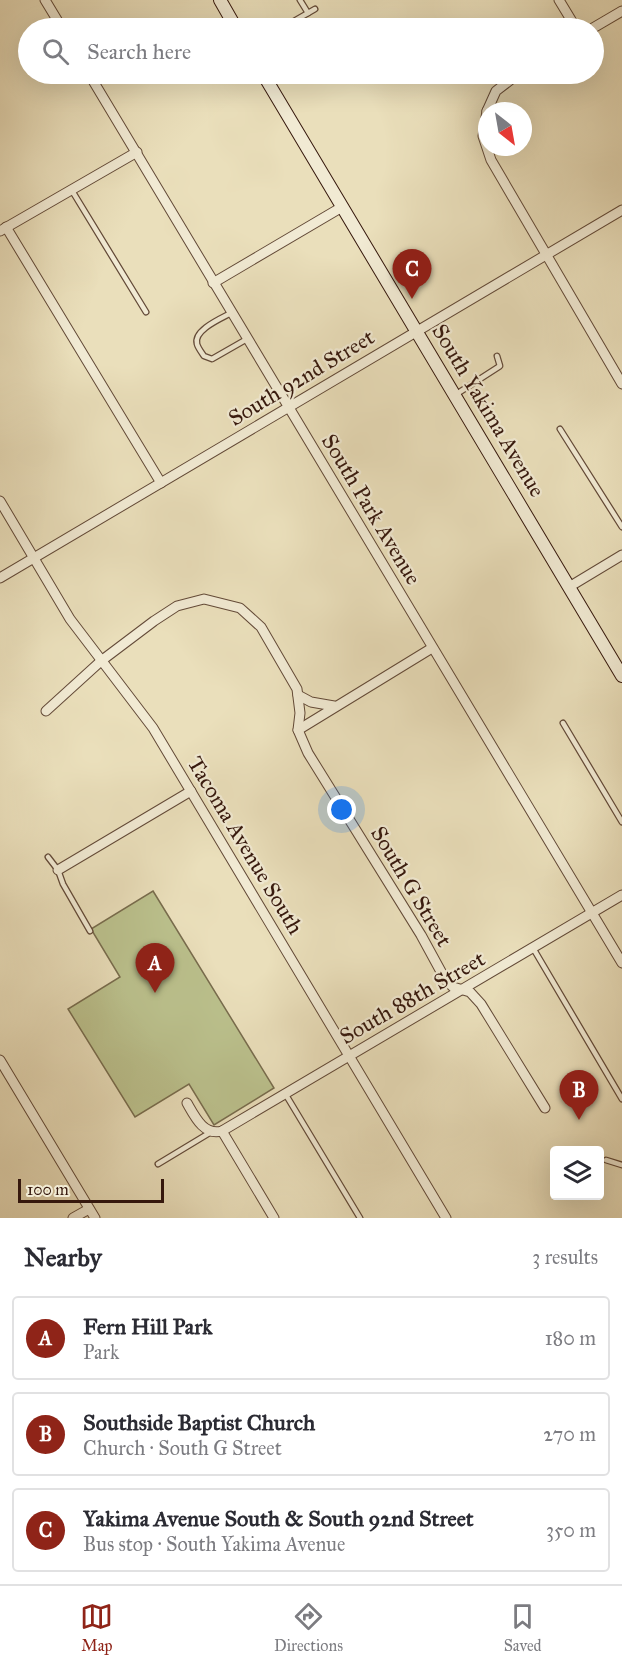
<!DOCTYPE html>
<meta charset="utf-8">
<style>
:root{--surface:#fff;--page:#f2f2f3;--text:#2b2b33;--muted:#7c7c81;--line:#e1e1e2;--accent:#8f2418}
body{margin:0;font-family:"IM FELL Great Primer",serif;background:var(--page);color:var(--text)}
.controls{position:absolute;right:18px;bottom:18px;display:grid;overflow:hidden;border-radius:6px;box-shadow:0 6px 24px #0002}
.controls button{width:54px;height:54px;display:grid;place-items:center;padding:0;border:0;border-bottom:2px solid var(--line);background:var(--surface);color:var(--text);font:30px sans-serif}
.compass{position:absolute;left:478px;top:102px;width:54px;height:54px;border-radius:50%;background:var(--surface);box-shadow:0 6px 24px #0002;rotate:149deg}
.scale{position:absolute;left:18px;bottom:15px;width:146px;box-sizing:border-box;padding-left:6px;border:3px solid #36180d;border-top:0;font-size:16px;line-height:21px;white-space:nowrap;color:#36180d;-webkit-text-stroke:4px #f1ead3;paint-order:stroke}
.you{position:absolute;left:342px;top:810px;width:21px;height:21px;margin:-15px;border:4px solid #fff;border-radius:50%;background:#1a73e8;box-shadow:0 0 0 9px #1a73e833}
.badge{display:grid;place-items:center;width:39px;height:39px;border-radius:50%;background:var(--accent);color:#fff;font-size:20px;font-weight:700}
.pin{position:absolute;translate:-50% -50px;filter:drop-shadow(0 2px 3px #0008)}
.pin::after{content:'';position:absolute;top:32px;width:21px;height:18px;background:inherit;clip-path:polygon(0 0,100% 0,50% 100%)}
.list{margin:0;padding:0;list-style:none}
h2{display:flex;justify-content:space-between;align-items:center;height:78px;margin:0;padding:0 24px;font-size:26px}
h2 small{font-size:20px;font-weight:400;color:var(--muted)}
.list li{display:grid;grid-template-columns:39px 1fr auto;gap:18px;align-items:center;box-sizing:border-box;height:84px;margin:0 12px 12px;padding:0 12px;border:2px solid var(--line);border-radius:6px}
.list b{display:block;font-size:22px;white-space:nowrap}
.list p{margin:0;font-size:20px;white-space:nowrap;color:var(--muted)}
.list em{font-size:20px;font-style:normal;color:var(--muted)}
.icon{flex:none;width:33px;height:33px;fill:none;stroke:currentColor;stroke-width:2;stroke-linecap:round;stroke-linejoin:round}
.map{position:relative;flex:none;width:622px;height:1218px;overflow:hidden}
.search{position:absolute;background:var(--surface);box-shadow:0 6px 24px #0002;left:18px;right:18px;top:18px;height:66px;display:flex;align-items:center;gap:15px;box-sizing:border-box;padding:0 21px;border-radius:33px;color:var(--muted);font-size:22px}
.sheet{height:366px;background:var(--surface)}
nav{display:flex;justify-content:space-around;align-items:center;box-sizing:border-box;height:84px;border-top:2px solid var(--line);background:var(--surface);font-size:16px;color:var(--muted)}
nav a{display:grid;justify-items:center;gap:3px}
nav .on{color:var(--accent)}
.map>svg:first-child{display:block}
.green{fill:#bbc18d;stroke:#786c4d;stroke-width:1.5}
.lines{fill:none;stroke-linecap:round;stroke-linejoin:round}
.lane-casing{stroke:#634a38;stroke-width:7}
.street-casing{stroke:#634a38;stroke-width:11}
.secondary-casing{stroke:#36180d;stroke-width:14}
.lane{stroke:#f1ead3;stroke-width:4.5}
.street{stroke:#f1ead3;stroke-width:9}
.secondary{stroke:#f1ead3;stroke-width:12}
.labels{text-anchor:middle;stroke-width:4.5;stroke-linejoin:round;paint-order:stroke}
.street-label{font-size:22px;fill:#36180d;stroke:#f1ead3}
</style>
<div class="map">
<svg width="622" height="1218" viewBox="0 0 622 1218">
<rect width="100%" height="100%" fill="#eadfbb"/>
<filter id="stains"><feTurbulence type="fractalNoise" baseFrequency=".00333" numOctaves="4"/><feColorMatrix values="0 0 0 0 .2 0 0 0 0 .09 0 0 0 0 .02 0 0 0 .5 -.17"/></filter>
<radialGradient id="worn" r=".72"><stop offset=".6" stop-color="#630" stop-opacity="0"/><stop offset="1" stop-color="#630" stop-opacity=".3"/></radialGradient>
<!-- green -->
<path class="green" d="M 153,891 L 274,1088 L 214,1125 L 189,1084 L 135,1117 L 68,1009 L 120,977 L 91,929 Z"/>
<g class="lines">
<defs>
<g id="lane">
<path d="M 300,0 L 308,13"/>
<path d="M 282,28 L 315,9"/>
<path d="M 71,189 L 146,312"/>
<path d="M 231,313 C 222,318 193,330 197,344 C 198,348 202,353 204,356 L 212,359 L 247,339"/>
<path d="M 455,395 L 500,366 L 497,356"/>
<path d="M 560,429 L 622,527"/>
<path d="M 563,723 L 622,822"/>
<path d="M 48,857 L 58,870 L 63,884 L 90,931"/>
<path d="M 533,948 L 622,1099"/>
<path d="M 286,1095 L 360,1218"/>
<path d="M 606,1160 L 622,1165"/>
<path d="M 158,1164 L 211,1132"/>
</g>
<g id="street">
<path d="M 45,0 L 62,28"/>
<path d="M 559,0 L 576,28"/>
<path d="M 593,28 L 622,11"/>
<path d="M 89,74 L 622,963"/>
<path d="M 487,111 L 483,136 L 491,160 L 622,384"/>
<path d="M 487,111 L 496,91 L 518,74"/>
<path d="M 6,227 L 161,483"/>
<path d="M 0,231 L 137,152"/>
<path d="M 213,283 L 342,207"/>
<path d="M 0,501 L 70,619 L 153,728 L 446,1218"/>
<path d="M 0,578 L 622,210"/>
<path d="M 569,587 L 622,555"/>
<path d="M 298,695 L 311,702 L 334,706"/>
<path d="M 46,711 L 101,661 L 154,621 L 177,606 L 204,599 L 240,608 L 261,627 L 297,689 L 300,713 L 298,730 L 308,753 L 421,935 L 445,979 L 453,987 L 470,992 L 481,1004 L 545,1108"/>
<path d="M 298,730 L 432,648"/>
<path d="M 58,870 L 191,791"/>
<path d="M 0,1060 L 95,1218"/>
<path d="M 187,1103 C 195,1117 204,1136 222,1131 L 622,895"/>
<path d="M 222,1131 L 274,1218"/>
<path d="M 73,1218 L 89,1209"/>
</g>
<g id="secondary">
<path d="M 220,0 L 236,28"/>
<path d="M 263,74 L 622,676"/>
</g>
</defs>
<!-- lane casing -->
<use href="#lane" class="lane-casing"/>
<!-- street casing -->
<use href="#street" class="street-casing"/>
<!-- secondary casing -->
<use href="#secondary" class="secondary-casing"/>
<!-- lane -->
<use href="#lane" class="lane"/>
<!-- street -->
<use href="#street" class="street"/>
<!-- secondary -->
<use href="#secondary" class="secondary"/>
</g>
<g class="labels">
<!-- street labels -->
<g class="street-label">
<text transform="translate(301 377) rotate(-31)" y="8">South 92nd Street</text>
<text transform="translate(489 410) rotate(59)" y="8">South Yakima Avenue</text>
<text transform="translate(372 509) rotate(59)" y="8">South Park Avenue</text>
<text transform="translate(246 845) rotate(59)" y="8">Tacoma Avenue South</text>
<text transform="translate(412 886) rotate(59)" y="8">South G Street</text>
<text transform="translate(412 997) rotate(-30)" y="8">South 88th Street</text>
</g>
</g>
<rect width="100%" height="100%" filter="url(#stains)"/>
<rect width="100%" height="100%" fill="url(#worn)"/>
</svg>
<div class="controls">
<button><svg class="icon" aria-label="layers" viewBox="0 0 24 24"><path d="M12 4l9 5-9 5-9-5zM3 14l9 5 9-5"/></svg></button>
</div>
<svg class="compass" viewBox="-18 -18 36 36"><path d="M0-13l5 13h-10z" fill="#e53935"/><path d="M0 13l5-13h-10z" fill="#7c7c81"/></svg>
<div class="scale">100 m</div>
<div class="you"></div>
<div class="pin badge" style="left:155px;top:993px">A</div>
<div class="pin badge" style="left:579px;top:1120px">B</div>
<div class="pin badge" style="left:412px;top:299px">C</div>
<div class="search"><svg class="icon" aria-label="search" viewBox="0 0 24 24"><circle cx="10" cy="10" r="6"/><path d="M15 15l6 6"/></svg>Search here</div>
</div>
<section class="sheet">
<h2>Nearby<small>3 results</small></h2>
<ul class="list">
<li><span class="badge">A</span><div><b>Fern Hill Park</b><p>Park</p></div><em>180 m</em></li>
<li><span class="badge">B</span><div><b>Southside Baptist Church</b><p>Church · South G Street</p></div><em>270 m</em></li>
<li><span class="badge">C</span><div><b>Yakima Avenue South &amp; South 92nd Street</b><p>Bus stop · South Yakima Avenue</p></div><em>350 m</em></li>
</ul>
</section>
<nav>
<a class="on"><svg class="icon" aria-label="map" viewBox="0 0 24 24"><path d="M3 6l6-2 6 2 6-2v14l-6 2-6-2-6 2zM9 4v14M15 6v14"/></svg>Map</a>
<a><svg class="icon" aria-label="directions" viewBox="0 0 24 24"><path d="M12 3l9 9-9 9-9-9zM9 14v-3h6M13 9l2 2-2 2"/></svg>Directions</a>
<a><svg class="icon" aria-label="saved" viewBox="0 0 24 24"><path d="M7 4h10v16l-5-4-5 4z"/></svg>Saved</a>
</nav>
